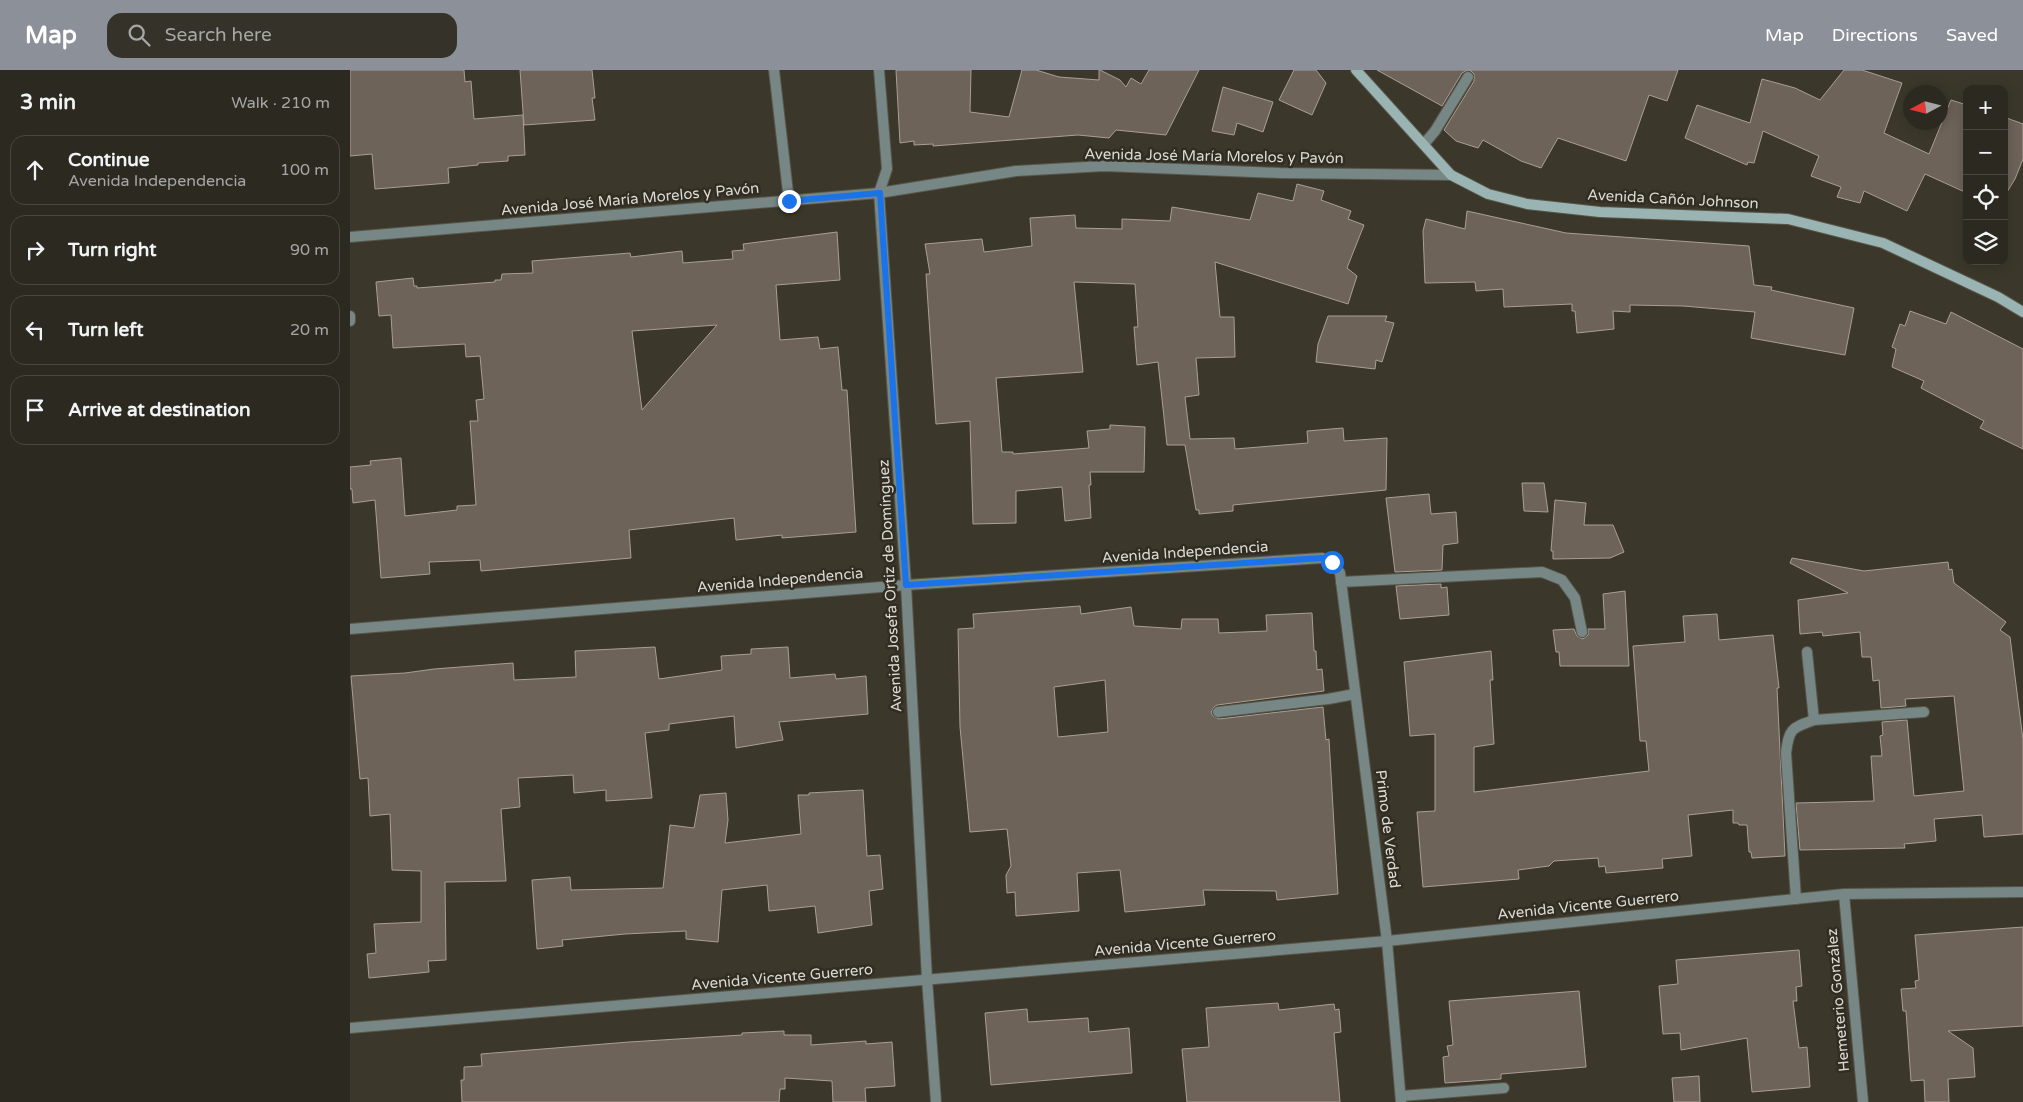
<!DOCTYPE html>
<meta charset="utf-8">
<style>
:root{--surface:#2c2a20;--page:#343229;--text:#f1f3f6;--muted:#a6a7a5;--line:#48463e;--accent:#8c9099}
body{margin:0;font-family:"Varela Round",sans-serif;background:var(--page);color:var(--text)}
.controls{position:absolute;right:15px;top:15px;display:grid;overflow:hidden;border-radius:10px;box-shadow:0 2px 12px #0003}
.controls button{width:45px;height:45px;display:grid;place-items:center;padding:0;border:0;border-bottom:1px solid var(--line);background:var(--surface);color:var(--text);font:25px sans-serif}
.compass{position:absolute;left:1553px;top:15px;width:45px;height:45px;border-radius:50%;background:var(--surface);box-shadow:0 2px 12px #0003;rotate:263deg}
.stop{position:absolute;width:15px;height:15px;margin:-11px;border:4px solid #1a73e8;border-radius:50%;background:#fff}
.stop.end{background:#1a73e8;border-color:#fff;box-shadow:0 1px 5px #0008}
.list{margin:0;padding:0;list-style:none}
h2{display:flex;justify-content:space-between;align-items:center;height:65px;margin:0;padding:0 20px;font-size:21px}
h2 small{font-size:16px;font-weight:400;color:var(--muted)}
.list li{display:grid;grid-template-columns:32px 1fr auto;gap:15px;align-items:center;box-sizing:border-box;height:70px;margin:0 10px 10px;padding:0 10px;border:1px solid var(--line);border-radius:15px}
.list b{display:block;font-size:19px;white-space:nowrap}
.list p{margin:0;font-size:16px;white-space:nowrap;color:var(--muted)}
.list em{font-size:16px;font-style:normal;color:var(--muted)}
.icon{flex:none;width:28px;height:28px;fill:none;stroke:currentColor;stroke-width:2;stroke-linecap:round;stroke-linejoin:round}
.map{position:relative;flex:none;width:1673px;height:1032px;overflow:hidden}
header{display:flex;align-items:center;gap:30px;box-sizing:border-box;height:70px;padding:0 25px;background:var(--accent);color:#fff}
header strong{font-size:24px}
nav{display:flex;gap:28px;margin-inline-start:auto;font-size:18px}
.search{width:350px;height:45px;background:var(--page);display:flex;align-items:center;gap:12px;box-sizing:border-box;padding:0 18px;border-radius:15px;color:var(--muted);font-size:19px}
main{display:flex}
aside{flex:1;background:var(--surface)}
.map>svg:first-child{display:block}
.building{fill:#6e6359;stroke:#ab9e94;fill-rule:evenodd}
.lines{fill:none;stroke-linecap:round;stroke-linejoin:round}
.service-casing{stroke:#585549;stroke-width:12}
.minor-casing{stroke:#585549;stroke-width:12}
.tertiary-casing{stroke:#585549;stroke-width:12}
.secondary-casing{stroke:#585549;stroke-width:12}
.service{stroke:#768786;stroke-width:10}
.minor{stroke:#768786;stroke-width:10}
.tertiary{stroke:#768786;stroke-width:10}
.secondary{stroke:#99b4b2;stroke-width:10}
.route{stroke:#1a73e8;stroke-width:6}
.labels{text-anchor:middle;stroke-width:5;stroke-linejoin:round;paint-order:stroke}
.street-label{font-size:15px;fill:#dcdad3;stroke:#312d22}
</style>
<header>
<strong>Map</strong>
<div class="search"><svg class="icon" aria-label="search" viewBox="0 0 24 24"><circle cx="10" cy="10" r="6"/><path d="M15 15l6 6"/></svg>Search here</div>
<nav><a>Map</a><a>Directions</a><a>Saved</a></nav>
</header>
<main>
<aside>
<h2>3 min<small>Walk · 210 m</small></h2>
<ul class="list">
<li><svg class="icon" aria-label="ahead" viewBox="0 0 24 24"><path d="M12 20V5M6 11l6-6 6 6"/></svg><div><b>Continue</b><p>Avenida Independencia</p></div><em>100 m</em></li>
<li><svg class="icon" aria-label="right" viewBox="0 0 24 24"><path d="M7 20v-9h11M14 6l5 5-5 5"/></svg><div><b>Turn right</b></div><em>90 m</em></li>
<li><svg class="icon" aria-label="left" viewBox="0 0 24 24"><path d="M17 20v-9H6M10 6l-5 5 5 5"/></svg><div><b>Turn left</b></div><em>20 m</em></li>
<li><svg class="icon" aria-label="arrive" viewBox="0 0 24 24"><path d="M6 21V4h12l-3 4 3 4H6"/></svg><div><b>Arrive at destination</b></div></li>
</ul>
</aside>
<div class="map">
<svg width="1673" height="1032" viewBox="0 0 1673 1032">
<rect width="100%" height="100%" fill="#3b382b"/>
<!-- building -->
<g class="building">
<path d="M 0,0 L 114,0 L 115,12 L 121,11 L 124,49 L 173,45 L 175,85 L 158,86 L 158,91 L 128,93 L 128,95 L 98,98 L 99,113 L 25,119 L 22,84 L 0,86 Z"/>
<path d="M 170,0 L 242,0 L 245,28 L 242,28 L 245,50 L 174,55 Z"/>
<path d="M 546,0 L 621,0 L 620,42 L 659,47 L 672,0 L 686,0 L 709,7 L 749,10 L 749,0 L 750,0 L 770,10 L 776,17 L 781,8 L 791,14 L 799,0 L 849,0 L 816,65 L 766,60 L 759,68 L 728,65 L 583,76 L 583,74 L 564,75 L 564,71 L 550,73 Z"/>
<path d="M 944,0 L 966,0 L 976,13 L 962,45 L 929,30 Z"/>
<path d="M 1027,0 L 1328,0 L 1317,31 L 1299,25 L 1276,91 L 1208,68 L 1191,98 L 1171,91 L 1133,70 L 1128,78 L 1106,71 L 1094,60 L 1124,11 L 1124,4 L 1121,1 L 1118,0 L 1112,3 L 1092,36 Z"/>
<path d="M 1494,0 L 1512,0 L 1552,13 L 1534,63 L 1579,84 L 1601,30 L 1617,35 L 1617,123 L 1575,104 L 1557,141 L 1514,121 L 1510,133 L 1487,127 L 1491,117 L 1461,106 L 1469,86 L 1413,61 L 1404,93 L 1398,92 L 1397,95 L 1335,68 L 1347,35 L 1400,53 L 1412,9 L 1445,18 L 1470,30 Z"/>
<path d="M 873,17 L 923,32 L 913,62 L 887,53 L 884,65 L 862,61 Z"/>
<path d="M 1654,47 L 1673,54 L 1673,89 L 1665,109 L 1654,127 Z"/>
<path d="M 947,114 L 974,121 L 971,130 L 1001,141 L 998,149 L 1014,155 L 997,198 L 1007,206 L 998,234 L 865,192 L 870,247 L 884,247 L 885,287 L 846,288 L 849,325 L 835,327 L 840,369 L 884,368 L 885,379 L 958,373 L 957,361 L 993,358 L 994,371 L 1037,368 L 1036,420 L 883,435 L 883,441 L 849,444 L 849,440 L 846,440 L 835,375 L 817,375 L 808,292 L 787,295 L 784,257 L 788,257 L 785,214 L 724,212 L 733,302 L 646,308 L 652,382 L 663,382 L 663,384 L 739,378 L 737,361 L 760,359 L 760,355 L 795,357 L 794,402 L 740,402 L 741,415 L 739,415 L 741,448 L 715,451 L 712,417 L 666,421 L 666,453 L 623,454 L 620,351 L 586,354 L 576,204 L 580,204 L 575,174 L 632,169 L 634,182 L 682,176 L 680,148 L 725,145 L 726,158 L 772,159 L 772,149 L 820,151 L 822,137 L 900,150 L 908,123 L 943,131 Z"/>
<path d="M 1117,141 L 1216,163 L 1399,176 L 1404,215 L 1422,217 L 1421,220 L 1504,238 L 1495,285 L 1401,268 L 1405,242 L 1333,236 L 1280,235 L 1280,242 L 1263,241 L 1264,259 L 1227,263 L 1225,241 L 1222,241 L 1222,234 L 1154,237 L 1153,219 L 1126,221 L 1125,212 L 1075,213 L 1073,161 L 1076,149 L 1115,159 Z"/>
<path d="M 487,162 L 490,210 L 426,215 L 430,270 L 468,267 L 470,279 L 488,277 L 492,320 L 497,320 L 506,462 L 432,468 L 432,465 L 386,470 L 384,448 L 279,460 L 281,488 L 131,501 L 130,490 L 79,492 L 80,504 L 31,508 L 25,430 L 3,433 L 2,419 L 0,419 L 0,397 L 21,395 L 20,391 L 51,388 L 55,446 L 107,440 L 107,436 L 126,435 L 120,351 L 128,351 L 126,330 L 134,329 L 130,286 L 116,287 L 115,274 L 43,278 L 41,245 L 29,246 L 26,212 L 63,208 L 64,216 L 67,216 L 67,218 L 145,212 L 145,210 L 151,210 L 152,204 L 183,203 L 182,191 L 280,183 L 281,187 L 332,181 L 333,193 L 383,189 L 382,181 L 394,180 L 393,174 ZM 367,255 L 292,340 L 282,261 Z"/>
<path d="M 1560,241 L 1596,254 L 1601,242 L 1673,279 L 1673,379 L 1630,358 L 1634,351 L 1571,318 L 1574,311 L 1542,297 L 1546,279 L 1542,277 L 1550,254 L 1555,256 Z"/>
<path d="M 978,246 L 1037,246 L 1035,251 L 1044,253 L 1032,292 L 1026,290 L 1025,299 L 966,292 L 968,274 Z"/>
<path d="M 1172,413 L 1194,413 L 1198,442 L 1174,441 Z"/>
<path d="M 1079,424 L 1081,444 L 1106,442 L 1108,473 L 1093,475 L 1092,500 L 1045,502 L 1036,428 Z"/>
<path d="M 1205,430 L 1236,433 L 1234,455 L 1263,455 L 1274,482 L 1260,488 L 1203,489 L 1203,481 L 1201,481 Z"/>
<path d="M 1442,488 L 1514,501 L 1598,492 L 1599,500 L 1602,499 L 1604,513 L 1656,552 L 1650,560 L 1660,567 L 1673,670 L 1673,764 L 1634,767 L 1632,745 L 1584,749 L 1586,771 L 1554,774 L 1555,778 L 1450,780 L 1446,733 L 1524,731 L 1521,686 L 1532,686 L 1530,666 L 1533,665 L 1532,652 L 1557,650 L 1564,726 L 1614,721 L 1604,626 L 1555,629 L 1556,636 L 1531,638 L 1529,610 L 1523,611 L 1521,587 L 1512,587 L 1510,562 L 1473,566 L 1472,562 L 1450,564 L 1448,530 L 1498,523 L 1440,493 Z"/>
<path d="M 1091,514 L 1091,518 L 1097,517 L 1099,545 L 1050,549 L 1046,516 Z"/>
<path d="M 1275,521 L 1279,596 L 1210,596 L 1209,582 L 1206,582 L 1203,560 L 1224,559 L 1227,566 L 1233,569 L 1238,565 L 1238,559 L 1255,559 L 1253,524 Z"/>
<path d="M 730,536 L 731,544 L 781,537 L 784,556 L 831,559 L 832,549 L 868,549 L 869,563 L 917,561 L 916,545 L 962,543 L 964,581 L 966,581 L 967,600 L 972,599 L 974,621 L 867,635 L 864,637 L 861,642 L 863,646 L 869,649 L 973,637 L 976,670 L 979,669 L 988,824 L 927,830 L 926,821 L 853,820 L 855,835 L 775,842 L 770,800 L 727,803 L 729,841 L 666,846 L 665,822 L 657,823 L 656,805 L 661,796 L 657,759 L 620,762 L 610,657 L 608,559 L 624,558 L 623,544 ZM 755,610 L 758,662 L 708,667 L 704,617 Z"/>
<path d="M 1367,544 L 1369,570 L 1423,565 L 1429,618 L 1427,618 L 1435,786 L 1402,788 L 1401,782 L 1399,782 L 1397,755 L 1389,755 L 1388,753 L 1383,753 L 1383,740 L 1338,745 L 1342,786 L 1312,789 L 1313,798 L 1256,803 L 1255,796 L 1249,797 L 1248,788 L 1204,791 L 1199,796 L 1168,800 L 1169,809 L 1073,817 L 1067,742 L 1085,741 L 1085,664 L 1060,666 L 1054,592 L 1141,581 L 1143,610 L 1140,610 L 1144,674 L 1124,677 L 1124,722 L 1299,701 L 1296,671 L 1290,671 L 1283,576 L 1335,572 L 1333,546 Z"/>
<path d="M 305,577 L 309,609 L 372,600 L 371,586 L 401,584 L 401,579 L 438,577 L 440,608 L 485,604 L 486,609 L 516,606 L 518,644 L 429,652 L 433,670 L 386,678 L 384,646 L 319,654 L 319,660 L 295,663 L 302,728 L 256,731 L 256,720 L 224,723 L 223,705 L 168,708 L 170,737 L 151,739 L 156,811 L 95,812 L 96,890 L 78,891 L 79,902 L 19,908 L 17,884 L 26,883 L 24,854 L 71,852 L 71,801 L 42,800 L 40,744 L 20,746 L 18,708 L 10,709 L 1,606 L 55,603 L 84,599 L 163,593 L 164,610 L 226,607 L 225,581 Z"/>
<path d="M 513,720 L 517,786 L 530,785 L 533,819 L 519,821 L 522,855 L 468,863 L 465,836 L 419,841 L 417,815 L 372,820 L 368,872 L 336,869 L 336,861 L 275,864 L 212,870 L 213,876 L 187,879 L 182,810 L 220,807 L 221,820 L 313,818 L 320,755 L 344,758 L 350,725 L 376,723 L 378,750 L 375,773 L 451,764 L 448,725 L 459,725 L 459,723 Z"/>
<path d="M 1673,857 L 1673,956 L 1598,961 L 1623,978 L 1625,1007 L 1598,1009 L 1599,1032 L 1575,1032 L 1574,1010 L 1561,1011 L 1556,941 L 1553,941 L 1551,919 L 1566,918 L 1565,911 L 1569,910 L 1565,865 Z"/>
<path d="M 1449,880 L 1452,916 L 1446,917 L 1447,931 L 1443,931 L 1449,978 L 1457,977 L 1460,1017 L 1402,1022 L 1397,968 L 1331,980 L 1330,963 L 1313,964 L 1309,916 L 1328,914 L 1326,890 Z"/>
<path d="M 1229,921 L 1236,997 L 1151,1004 L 1151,1009 L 1095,1013 L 1093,987 L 1099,986 L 1097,976 L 1103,975 L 1099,931 Z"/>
<path d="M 928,933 L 929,940 L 984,934 L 985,940 L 989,939 L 991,962 L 984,963 L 990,1032 L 837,1032 L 832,979 L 859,977 L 856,938 Z"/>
<path d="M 677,939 L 678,952 L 738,948 L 739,962 L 779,958 L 782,1003 L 641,1015 L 635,943 Z"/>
<path d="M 434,961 L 434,965 L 461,965 L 461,975 L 516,971 L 516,974 L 542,972 L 545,1016 L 515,1018 L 516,1032 L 483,1032 L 482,1011 L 435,1008 L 435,1019 L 430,1019 L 429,1032 L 112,1032 L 111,1010 L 114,1010 L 114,997 L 132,996 L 131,984 L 279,972 L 392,965 L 392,963 Z"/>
<path d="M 1349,1006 L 1350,1032 L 1324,1032 L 1322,1008 Z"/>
</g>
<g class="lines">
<defs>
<g id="service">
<path d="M 424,0 L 439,131"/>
<path d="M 529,0 L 537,99 L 529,123"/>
<path d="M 1074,74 L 1085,61 L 1118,7"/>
<path d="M 0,246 L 0,251"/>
<path d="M 1457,582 L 1464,650"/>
<path d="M 868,642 L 978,629 L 1005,624"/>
<path d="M 1051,1026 L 1154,1018"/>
</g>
<g id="minor">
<path d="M 529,123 L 556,515 L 577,909"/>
<path d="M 0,167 L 529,123 L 666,101 L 754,96 L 930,103 L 1101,105"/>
<path d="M 991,512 L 1192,502 L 1212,510 L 1225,528 L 1232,562"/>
<path d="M 0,559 L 556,515 L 972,488 L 982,492 L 990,503 L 1037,871 L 1051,1032"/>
<path d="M 1446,829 L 1436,683 C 1439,659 1441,658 1464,650 L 1574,642"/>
</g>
<g id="tertiary">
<path d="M 1494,824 L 1513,1032"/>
<path d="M 577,909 L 586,1032"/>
<path d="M 0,958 L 1037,871 L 1494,824 L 1673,822"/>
</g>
<path id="secondary" d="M 1006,0 L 1101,105 L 1138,124 L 1177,134 L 1250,142 L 1438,149 L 1533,173 L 1648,227 L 1673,242"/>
</defs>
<!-- service casing -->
<use href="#service" class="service-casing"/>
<!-- minor casing -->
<use href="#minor" class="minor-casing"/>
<!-- tertiary casing -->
<use href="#tertiary" class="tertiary-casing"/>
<!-- secondary casing -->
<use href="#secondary" class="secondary-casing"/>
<!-- service -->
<use href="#service" class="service"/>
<!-- minor -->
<use href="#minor" class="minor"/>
<!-- tertiary -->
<use href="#tertiary" class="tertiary"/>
<!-- secondary -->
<use href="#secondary" class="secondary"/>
</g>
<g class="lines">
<!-- route -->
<path class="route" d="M 439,131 L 530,123 L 556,515 L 972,488 L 982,492"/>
</g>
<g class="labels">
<!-- street labels -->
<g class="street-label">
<text transform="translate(864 86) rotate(1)" y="5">Avenida José María Morelos y Pavón</text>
<text transform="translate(280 129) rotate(-5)" y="5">Avenida José María Morelos y Pavón</text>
<text transform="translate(1323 129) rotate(3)" y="5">Avenida Cañón Johnson</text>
<text transform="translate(835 482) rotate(-4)" y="5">Avenida Independencia</text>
<text transform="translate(430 510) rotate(-5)" y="5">Avenida Independencia</text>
<text transform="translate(540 516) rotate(-93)" y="5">Avenida Josefa Ortiz de Domínguez</text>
<text transform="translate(1038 759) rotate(83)" y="5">Primo de Verdad</text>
<text transform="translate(1238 835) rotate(-6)" y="5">Avenida Vicente Guerrero</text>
<text transform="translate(835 873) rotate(-5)" y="5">Avenida Vicente Guerrero</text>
<text transform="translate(432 907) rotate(-5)" y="5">Avenida Vicente Guerrero</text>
<text transform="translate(1488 930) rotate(-95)" y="5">Hemeterio González</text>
</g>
</g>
</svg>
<div class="controls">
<button>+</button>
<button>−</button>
<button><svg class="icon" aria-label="locate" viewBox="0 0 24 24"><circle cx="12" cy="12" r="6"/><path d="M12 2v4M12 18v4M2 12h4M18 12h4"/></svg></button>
<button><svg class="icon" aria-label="layers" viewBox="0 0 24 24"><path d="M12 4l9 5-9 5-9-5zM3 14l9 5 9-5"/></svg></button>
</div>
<svg class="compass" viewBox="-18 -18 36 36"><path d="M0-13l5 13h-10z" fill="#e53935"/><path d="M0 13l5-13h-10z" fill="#a6a7a5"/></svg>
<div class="stop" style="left:982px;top:492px"></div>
<div class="stop end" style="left:439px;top:131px"></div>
</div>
</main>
